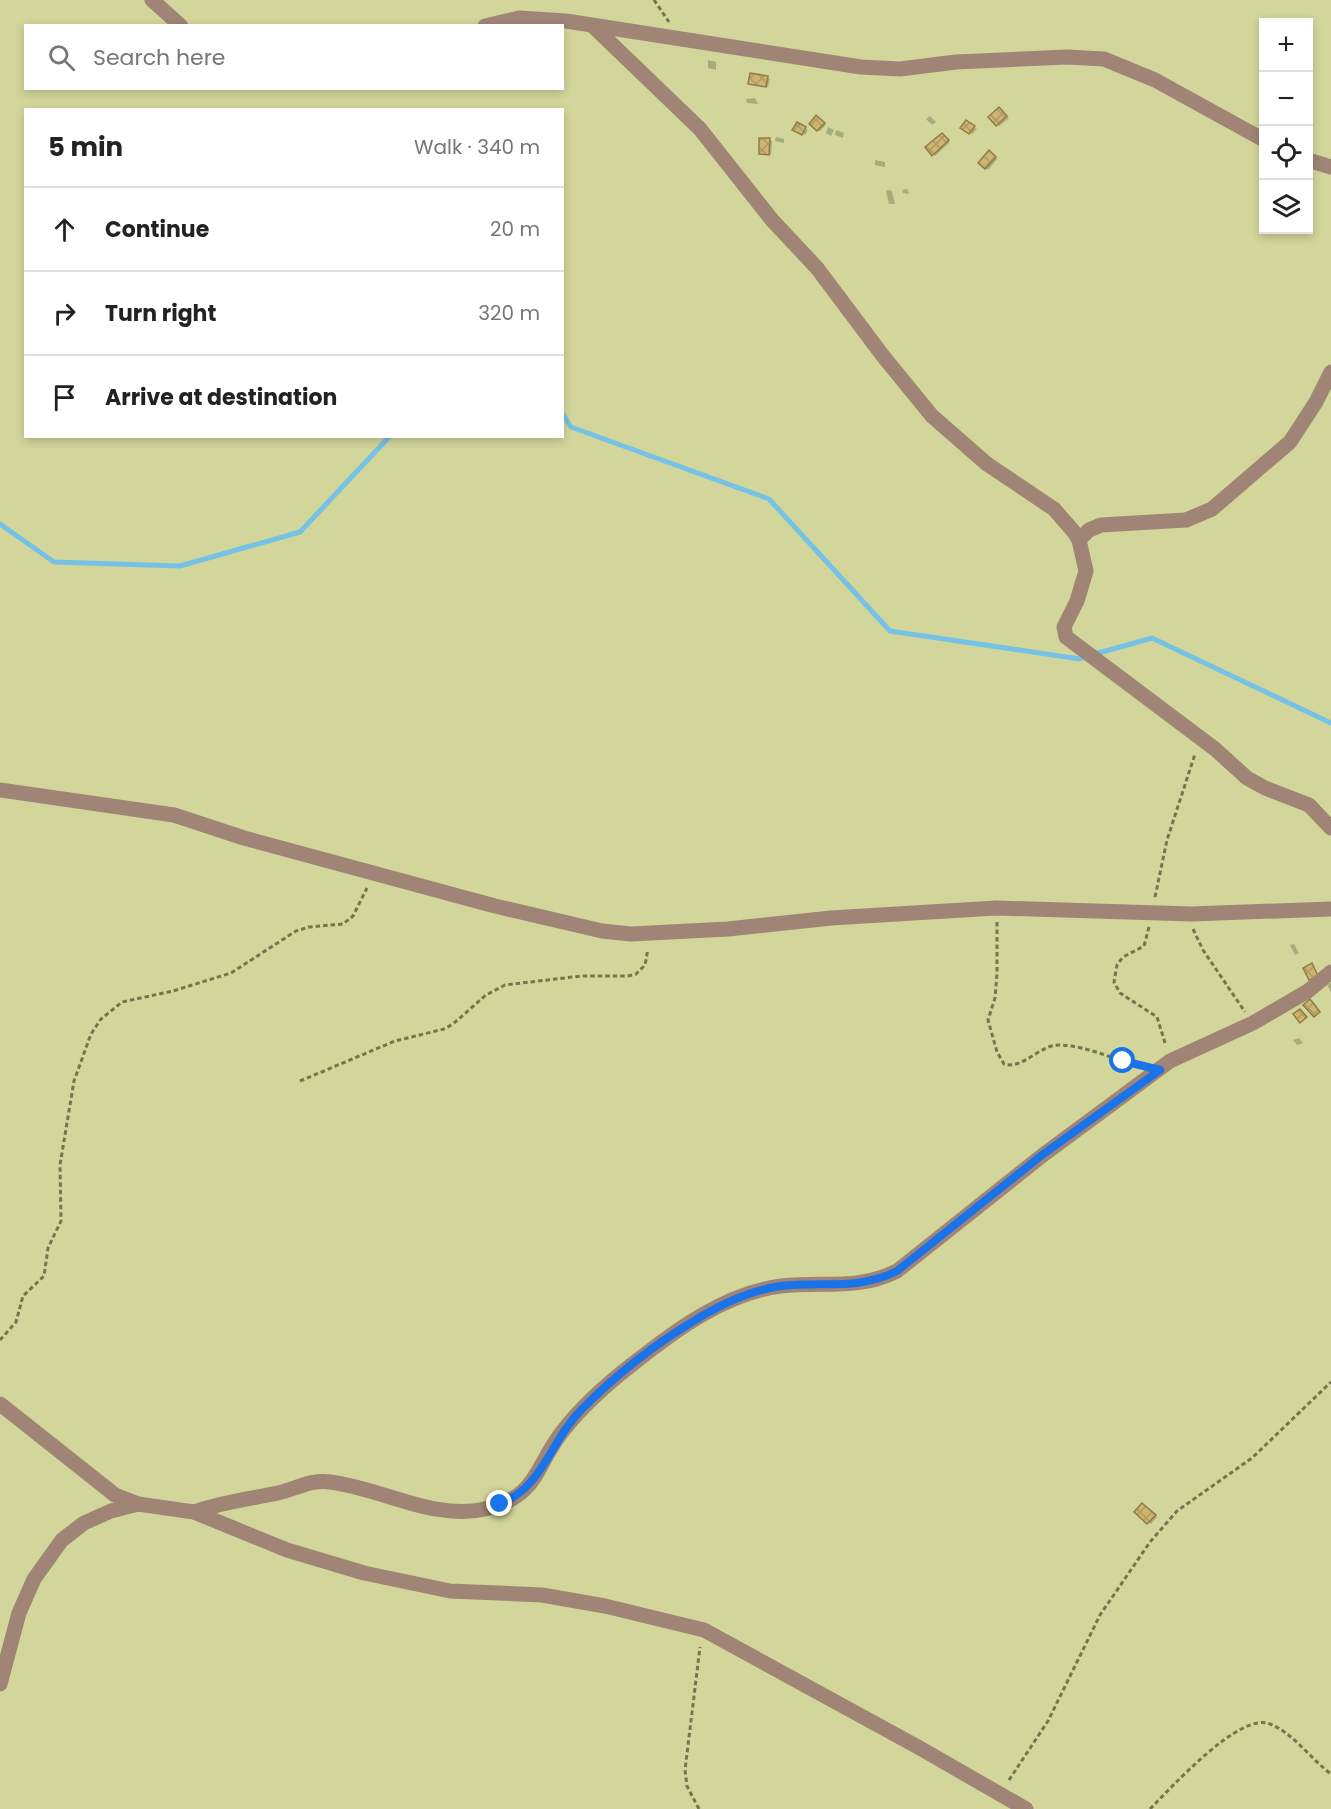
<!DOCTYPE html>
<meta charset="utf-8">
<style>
:root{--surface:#fff;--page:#f6f6f6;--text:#222;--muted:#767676;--line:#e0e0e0}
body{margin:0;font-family:Poppins,sans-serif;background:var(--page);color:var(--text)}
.controls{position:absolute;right:18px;top:18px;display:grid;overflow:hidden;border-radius:0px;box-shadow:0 3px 9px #0003}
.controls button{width:54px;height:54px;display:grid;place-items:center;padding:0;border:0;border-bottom:2px solid var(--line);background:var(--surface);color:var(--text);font:30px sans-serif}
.stop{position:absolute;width:18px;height:18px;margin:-14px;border:4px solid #1a73e8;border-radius:50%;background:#fff}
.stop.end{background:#1a73e8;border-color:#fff;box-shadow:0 2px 6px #0008}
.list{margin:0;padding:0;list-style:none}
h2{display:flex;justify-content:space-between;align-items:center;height:78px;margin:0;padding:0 24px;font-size:26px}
h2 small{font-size:20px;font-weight:400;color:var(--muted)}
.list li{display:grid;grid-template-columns:39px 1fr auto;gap:18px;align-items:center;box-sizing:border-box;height:84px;padding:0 24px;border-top:2px solid var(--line)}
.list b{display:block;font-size:22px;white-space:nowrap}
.list em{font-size:20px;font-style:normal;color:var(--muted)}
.icon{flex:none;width:33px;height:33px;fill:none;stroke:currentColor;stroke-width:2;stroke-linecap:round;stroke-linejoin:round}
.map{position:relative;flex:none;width:1331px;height:1809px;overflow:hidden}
.search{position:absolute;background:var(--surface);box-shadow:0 3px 9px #0003;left:24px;top:24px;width:540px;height:66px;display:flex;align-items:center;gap:15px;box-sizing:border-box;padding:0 21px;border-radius:0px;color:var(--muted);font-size:22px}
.panel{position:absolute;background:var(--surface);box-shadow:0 3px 9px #0003;left:24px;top:108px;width:540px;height:330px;border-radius:0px}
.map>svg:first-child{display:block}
.shadow{fill:#0003}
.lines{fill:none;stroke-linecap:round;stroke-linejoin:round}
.stream{stroke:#76c2e6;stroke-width:5}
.building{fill:url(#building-cross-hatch);stroke:#907c46;stroke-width:1.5}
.path{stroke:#74754d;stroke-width:3;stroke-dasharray:4.5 3;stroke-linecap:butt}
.minor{stroke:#a08475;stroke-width:15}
.route{stroke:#1a73e8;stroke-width:8}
</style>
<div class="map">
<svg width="1331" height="1809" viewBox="0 0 1331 1809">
<defs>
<pattern id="building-cross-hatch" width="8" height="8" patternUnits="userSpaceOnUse" patternTransform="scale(1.5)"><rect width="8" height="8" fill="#cdb471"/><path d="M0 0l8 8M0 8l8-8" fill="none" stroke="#af9a60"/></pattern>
</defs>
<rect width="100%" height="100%" fill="#d3d69a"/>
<!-- shadow -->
<g class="shadow">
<path d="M 708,60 L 716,62 L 716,70 L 708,68 Z"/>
<path d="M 768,77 L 770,79 L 768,87 L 752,84 Z"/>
<path d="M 755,98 L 758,104 L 747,103 L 746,99 Z"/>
<path d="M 1001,110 L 1009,118 L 999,126 L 997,125 Z"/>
<path d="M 930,116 L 936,122 L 932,125 L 926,119 Z"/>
<path d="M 819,118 L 826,125 L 820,131 L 818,130 Z"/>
<path d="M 967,122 L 977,129 L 972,134 L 962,127 Z"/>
<path d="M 797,124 L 808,130 L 805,135 L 794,130 Z"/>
<path d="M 828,127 L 834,130 L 831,136 L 826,133 Z"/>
<path d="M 836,130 L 844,133 L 843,138 L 835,135 Z"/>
<path d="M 944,136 L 950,142 L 935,156 L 933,154 Z"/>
<path d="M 776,137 L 784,139 L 784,143 L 775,141 Z"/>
<path d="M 769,140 L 772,141 L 771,155 L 763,154 L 760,153 Z"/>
<path d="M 991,154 L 997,159 L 988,170 L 980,163 Z"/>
<path d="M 875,160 L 885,162 L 885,167 L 875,165 Z"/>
<path d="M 906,189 L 908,190 L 909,194 L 903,193 L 902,190 Z"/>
<path d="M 889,190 L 892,191 L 895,204 L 889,204 L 886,191 Z"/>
<path d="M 1294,944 L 1299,953 L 1295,955 L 1290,945 Z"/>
<path d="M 1331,983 L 1331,992 L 1327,985 Z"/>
<path d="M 1299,1038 L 1303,1043 L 1297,1045 L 1293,1040 Z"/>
<path d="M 1145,1506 L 1157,1517 L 1151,1524 L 1136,1512 Z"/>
</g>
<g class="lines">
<!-- stream -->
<g class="stream">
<path d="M 562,413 L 571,427 L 769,499 L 890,631 L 1080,659 L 1086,657"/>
<path d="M 0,524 L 54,562 L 180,566 L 300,532 L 390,436"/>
<path d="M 1095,654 L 1152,638 L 1331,723"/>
</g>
</g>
<!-- building -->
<g class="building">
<path d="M 750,73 L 768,76 L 766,87 L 748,84 Z"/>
<path d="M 999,107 L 1007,116 L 996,126 L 988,117 Z"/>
<path d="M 816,115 L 825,123 L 817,131 L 809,124 Z"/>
<path d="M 966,120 L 975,126 L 969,134 L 960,128 Z"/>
<path d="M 797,122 L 806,127 L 802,135 L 792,130 Z"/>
<path d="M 942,133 L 949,140 L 932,156 L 925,147 Z"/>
<path d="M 759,138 L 770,138 L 769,155 L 759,154 Z"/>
<path d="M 989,150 L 996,157 L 985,169 L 978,163 Z"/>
<path d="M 1312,963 L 1318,976 L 1309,980 L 1303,968 Z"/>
<path d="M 1310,999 L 1320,1012 L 1314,1017 L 1303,1005 Z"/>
<path d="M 1300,1009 L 1307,1017 L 1300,1023 L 1293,1014 Z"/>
<path d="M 1142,1503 L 1156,1515 L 1147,1524 L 1134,1512 Z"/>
</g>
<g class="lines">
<!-- path -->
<g class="path">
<path d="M 654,0 L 669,22"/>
<path d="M 1155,897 L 1167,840 L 1195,754"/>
<path d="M 997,922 L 997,973 L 995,998 L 988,1020 L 997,1052 L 1004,1064 C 1023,1070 1040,1044 1060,1045 C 1087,1046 1112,1059 1138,1065"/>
<path d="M 1149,927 L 1144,946 L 1123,957 L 1117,965 L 1114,982 L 1120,993 L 1157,1017 L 1166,1046"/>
<path d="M 1193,929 L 1203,950 L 1245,1012"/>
<path d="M 300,1081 L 395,1041 L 444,1029 L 453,1024 L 486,995 L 505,985 L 581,976 L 628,976 L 636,974 L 645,965 L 648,949"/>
<path d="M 0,1340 L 16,1322 L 23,1296 L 44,1276 L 48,1248 L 61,1221 L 60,1165 L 74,1081 L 91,1034 L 101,1019 L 122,1002 L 173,991 L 231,973 L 296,931 L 309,927 L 343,924 L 353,916 L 367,888"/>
<path d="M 1009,1780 L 1048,1721 L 1100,1615 L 1150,1542 L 1177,1511 L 1252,1458 L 1331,1382"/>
<path d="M 699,1809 L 687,1786 L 685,1770 L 700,1647"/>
<path d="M 1150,1809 C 1171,1788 1240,1711 1270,1724 C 1293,1733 1311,1759 1331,1774"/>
</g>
<!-- minor -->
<g class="minor">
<path d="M 152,0 L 181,26"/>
<path d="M 485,26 L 519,18 L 566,21 L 861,67 L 900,69 L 956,62 L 1067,57 L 1104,59 L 1155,80 L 1264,140"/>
<path d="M 594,27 L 700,129 L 772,220 L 817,268 L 883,356 L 932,416 L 987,464 L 1054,509 L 1074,532 L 1079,540 L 1086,571 L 1077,601 L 1064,627 L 1066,637 L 1215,749 L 1247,778 L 1265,788 L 1309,805 L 1331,828"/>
<path d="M 1308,160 L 1331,167"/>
<path d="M 1079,540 L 1089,530 L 1101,525 L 1186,520 L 1212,509 L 1290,442 L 1316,402 L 1331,372"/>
<path d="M 0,790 L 174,815 L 244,838 L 495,906 L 602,931 L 631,934 L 728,929 L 831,918 L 996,908 L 1191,914 L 1331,909"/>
<path d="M 0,1404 L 115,1495 L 138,1504"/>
<path d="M 194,1512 C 222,1502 249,1499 278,1493 C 296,1489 311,1479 330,1482 C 381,1488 434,1521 485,1509 C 539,1496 534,1468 562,1432 C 582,1406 608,1383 634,1363 C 677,1329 726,1293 781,1286 C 823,1281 857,1291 897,1271 L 1043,1155 L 1170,1061 L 1253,1023 L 1308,991 L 1331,972"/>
<path d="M 0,1684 L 19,1613 L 34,1579 L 62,1540 L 84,1523 L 111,1511 L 138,1504 L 194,1512 L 287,1550 L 364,1573 L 450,1591 L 542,1595 L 605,1606 L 704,1630 L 918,1747 L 1026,1809"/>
</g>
</g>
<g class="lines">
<!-- route -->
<path class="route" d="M 500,1504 C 544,1486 550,1441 582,1409 C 613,1378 651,1347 689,1324 C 717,1306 747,1291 781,1286 C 823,1281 857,1291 897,1271 L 1042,1155 L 1160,1070 L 1123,1061"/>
</g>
</svg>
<div class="controls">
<button>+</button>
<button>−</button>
<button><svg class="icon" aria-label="locate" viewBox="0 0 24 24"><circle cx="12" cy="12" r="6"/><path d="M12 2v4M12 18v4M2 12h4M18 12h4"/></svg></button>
<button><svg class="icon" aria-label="layers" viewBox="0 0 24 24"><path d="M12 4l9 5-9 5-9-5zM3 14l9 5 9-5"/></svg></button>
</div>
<div class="stop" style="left:1123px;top:1061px"></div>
<div class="stop end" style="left:500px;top:1504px"></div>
<div class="search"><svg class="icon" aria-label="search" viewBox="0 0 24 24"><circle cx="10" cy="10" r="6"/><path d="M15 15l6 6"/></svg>Search here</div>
<section class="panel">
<h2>5 min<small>Walk · 340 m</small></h2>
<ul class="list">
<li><svg class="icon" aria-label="ahead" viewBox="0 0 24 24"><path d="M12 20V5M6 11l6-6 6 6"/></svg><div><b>Continue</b></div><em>20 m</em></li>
<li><svg class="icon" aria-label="right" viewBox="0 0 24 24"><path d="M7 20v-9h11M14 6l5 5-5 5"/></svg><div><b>Turn right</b></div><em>320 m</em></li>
<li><svg class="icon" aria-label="arrive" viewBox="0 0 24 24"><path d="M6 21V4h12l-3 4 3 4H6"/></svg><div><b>Arrive at destination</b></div></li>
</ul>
</section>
</div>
